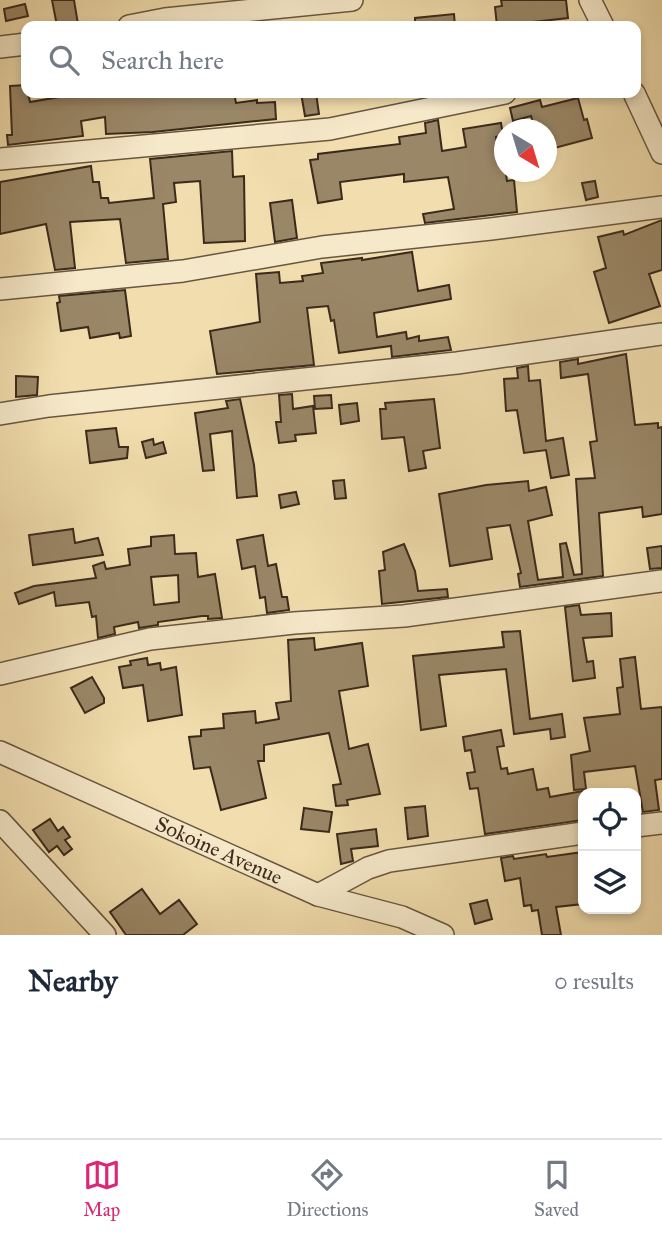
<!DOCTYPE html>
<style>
:root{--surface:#fff;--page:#f2f2f3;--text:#1f2937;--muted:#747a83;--line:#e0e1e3;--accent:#db2777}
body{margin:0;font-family:"IM FELL Great Primer",serif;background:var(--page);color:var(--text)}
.controls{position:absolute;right:21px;bottom:21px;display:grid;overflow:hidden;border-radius:14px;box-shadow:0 4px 10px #0003}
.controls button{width:63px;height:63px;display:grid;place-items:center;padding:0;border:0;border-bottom:2px solid var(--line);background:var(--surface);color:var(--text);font:35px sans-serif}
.compass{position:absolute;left:494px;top:119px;width:63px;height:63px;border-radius:50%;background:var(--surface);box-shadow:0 4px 10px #0003;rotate:142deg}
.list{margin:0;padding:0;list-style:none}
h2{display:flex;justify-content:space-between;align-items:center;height:91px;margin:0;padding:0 28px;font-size:30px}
h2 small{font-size:23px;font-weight:400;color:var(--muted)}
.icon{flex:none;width:38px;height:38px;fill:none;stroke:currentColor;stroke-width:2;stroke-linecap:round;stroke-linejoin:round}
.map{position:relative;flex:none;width:662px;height:935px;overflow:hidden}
.search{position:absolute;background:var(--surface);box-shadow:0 4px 10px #0003;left:21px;right:21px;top:21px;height:77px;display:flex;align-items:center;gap:18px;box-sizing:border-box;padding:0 24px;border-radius:14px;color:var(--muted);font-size:26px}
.sheet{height:203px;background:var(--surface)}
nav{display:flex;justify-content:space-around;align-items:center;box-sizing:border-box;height:98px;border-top:2px solid var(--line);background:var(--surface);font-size:19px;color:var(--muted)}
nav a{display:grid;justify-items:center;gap:4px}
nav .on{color:var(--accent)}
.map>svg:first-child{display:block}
.building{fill:#9a8767;stroke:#3b2a1b;stroke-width:2;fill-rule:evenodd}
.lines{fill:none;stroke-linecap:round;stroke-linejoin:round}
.minor-casing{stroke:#685740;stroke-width:24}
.minor{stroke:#f6e9ca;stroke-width:21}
.labels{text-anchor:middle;stroke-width:5;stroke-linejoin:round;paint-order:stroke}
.street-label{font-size:21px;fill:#3b2a1b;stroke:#f6e9ca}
</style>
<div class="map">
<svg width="662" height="935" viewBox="0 0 662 935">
<rect width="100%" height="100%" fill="#f1ddad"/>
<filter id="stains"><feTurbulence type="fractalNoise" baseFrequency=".00286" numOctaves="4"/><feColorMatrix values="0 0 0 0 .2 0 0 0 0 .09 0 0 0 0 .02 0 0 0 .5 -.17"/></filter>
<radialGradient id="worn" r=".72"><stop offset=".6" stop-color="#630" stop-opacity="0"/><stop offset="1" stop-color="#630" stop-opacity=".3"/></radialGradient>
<!-- building -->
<g class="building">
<path d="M 52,0 L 74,0 L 78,24 L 57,26 Z"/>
<path d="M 501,0 L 566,0 L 568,18 L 497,26 L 495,7 L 502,6 Z"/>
<path d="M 25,4 L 28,16 L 6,21 L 4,9 Z"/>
<path d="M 454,14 L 455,26 L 415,26 L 415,18 Z"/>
<path d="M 26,85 L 30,102 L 83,93 L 142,93 L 143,97 L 184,93 L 234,93 L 236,103 L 257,100 L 257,103 L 275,102 L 276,119 L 153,132 L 106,134 L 105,117 L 81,121 L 83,136 L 8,145 L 7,135 L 12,135 L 10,86 Z"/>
<path d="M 301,93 L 316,93 L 319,114 L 305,116 Z"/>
<path d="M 578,98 L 584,120 L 587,119 L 592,138 L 547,150 L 547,130 L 535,130 L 531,116 L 513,121 L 510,108 L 540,100 L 542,107 Z"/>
<path d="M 438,120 L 442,151 L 466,147 L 463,129 L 501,123 L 503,135 L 496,137 L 500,162 L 504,161 L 507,181 L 514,180 L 517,212 L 425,223 L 423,214 L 454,209 L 448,177 L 404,182 L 404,174 L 340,182 L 342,199 L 318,203 L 310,160 L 318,159 L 318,154 L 400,144 L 399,137 L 426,133 L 425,123 Z"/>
<path d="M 232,151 L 233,177 L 244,176 L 245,241 L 204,243 L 200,181 L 174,183 L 176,202 L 163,204 L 168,259 L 126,263 L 120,219 L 70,222 L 75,268 L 55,270 L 46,224 L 0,234 L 0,182 L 91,166 L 93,182 L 99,182 L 101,198 L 108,198 L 109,203 L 154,198 L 150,159 Z"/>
<path d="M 595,181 L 598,197 L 586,200 L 582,183 Z"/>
<path d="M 292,200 L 297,238 L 275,242 L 270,203 Z"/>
<path d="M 662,220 L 662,270 L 649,274 L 660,306 L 609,323 L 594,272 L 606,268 L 598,237 L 623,231 L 624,235 Z"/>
<path d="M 412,252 L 418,291 L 449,285 L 451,299 L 374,313 L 377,337 L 406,332 L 407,339 L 419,336 L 419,341 L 448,337 L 451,350 L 392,357 L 391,346 L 339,353 L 334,320 L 331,321 L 328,306 L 307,308 L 314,365 L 217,374 L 210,331 L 260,322 L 256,274 L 279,272 L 280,283 L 303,281 L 302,276 L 323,273 L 321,263 L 362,258 L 362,260 Z"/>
<path d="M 125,290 L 131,336 L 120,338 L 119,333 L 90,338 L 88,327 L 61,331 L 57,303 L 60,302 L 59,296 Z"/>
<path d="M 626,354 L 635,425 L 658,423 L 658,428 L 662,427 L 662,514 L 643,517 L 642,507 L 599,513 L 603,576 L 520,587 L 518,574 L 521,573 L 510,525 L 487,528 L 492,559 L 450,566 L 439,494 L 486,485 L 528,481 L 529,491 L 546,487 L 552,515 L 528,521 L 538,580 L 563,577 L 560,544 L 566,543 L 574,575 L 582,574 L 576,479 L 595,478 L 590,442 L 597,441 L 588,374 L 561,378 L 560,362 L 578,359 L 578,364 Z"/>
<path d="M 528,366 L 529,381 L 540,380 L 546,441 L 563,438 L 569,475 L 551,478 L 546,450 L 524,453 L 517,410 L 506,411 L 504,379 L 518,378 L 517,368 Z"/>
<path d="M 16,376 L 38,377 L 37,395 L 16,397 Z"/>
<path d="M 292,394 L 293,409 L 313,406 L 316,433 L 295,435 L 296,441 L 279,443 L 276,422 L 281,422 L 279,395 Z"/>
<path d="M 331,395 L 332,408 L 315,409 L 314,396 Z"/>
<path d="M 240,399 L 254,465 L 257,496 L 237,498 L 232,431 L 210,434 L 214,470 L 203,471 L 195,413 L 228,408 L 226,401 Z"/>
<path d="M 434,399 L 440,448 L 423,451 L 426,468 L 409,471 L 404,437 L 382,439 L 380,409 L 386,409 L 385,403 Z"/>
<path d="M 357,403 L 359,421 L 341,424 L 339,405 Z"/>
<path d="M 116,428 L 119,447 L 128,447 L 127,458 L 90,463 L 86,431 Z"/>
<path d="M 153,439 L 154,445 L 163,442 L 166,453 L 146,458 L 142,442 Z"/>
<path d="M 344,480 L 346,498 L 335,499 L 333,481 Z"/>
<path d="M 296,492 L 299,504 L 281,508 L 279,495 Z"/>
<path d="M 73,529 L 75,543 L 98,538 L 103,555 L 33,565 L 29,535 Z"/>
<path d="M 174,535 L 175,554 L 196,553 L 198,577 L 215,574 L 222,618 L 208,619 L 208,616 L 202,616 L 158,622 L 158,625 L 139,628 L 138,622 L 114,627 L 115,634 L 98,638 L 96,616 L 92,617 L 89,602 L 56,606 L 54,592 L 19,604 L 15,593 L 34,586 L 96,578 L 93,566 L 104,562 L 106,569 L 130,565 L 128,549 L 151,546 L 151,537 ZM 178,575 L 179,602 L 154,605 L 151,577 Z"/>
<path d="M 263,535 L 268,566 L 276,564 L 282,597 L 287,597 L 289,610 L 267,613 L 265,597 L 260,598 L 255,566 L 242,569 L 237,540 Z"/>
<path d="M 404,544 L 415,571 L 418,591 L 447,589 L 448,597 L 382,604 L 379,571 L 385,570 L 383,552 Z"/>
<path d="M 662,546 L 662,568 L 650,569 L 647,548 Z"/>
<path d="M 579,605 L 581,615 L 611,613 L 612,636 L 583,638 L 587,662 L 593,661 L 595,678 L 573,681 L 565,607 Z"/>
<path d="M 520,631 L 530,719 L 562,714 L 565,737 L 551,739 L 550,729 L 514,734 L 506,669 L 439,675 L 446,726 L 421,730 L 413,656 L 504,647 L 502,632 Z"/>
<path d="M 314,638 L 315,650 L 362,643 L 368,686 L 339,691 L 349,749 L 368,744 L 380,794 L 347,800 L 348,805 L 336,806 L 333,785 L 341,784 L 329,733 L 264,745 L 264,761 L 258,761 L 266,798 L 221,810 L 210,767 L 194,769 L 189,737 L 201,736 L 201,730 L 224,728 L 223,714 L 255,711 L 256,723 L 279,719 L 276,703 L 291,701 L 288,640 Z"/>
<path d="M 635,657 L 641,709 L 662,707 L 662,779 L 655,780 L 659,810 L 643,812 L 635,766 L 584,772 L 586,789 L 574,790 L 571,755 L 590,751 L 584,718 L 620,714 L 617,688 L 623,687 L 620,659 Z"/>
<path d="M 147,658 L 148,665 L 160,663 L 161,670 L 176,667 L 182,715 L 148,721 L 143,685 L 123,688 L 119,667 L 131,665 L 130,661 Z"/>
<path d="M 92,677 L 104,698 L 104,703 L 85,713 L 71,688 Z"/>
<path d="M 501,730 L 504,746 L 497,747 L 501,769 L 507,768 L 508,774 L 533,769 L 537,790 L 548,788 L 550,797 L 583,791 L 583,820 L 485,834 L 478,788 L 470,789 L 467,773 L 475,772 L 471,750 L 465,751 L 463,737 Z"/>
<path d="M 425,806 L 428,836 L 408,839 L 405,808 Z"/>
<path d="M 304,808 L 332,812 L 329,832 L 301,829 Z"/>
<path d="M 50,819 L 58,831 L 63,827 L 70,837 L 65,840 L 72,849 L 64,855 L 57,846 L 49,852 L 33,830 Z"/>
<path d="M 376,829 L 378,846 L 351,849 L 353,861 L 341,864 L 337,834 Z"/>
<path d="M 583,852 L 583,904 L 556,907 L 561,935 L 542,935 L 538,910 L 532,911 L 531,905 L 524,906 L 520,878 L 505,881 L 501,858 L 513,856 L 514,859 L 546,854 L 547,857 Z"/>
<path d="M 142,889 L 160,914 L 179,900 L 197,924 L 183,935 L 126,935 L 110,912 Z"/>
<path d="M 487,900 L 492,919 L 475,924 L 470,904 Z"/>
</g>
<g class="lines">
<defs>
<g id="minor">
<path d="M 590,0 L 603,26"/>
<path d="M 129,26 L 165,19 L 352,0"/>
<path d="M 0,47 L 26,44"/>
<path d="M 634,93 L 662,153"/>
<path d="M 0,159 L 330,129 L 505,93"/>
<path d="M 0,289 L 183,271 L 322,247 L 491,229 L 662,207"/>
<path d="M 0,414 L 49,406 L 457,363 L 662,334"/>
<path d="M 0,674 L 150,639 L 294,623 L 404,616 L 662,581"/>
<path id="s1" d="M 0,752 L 318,895 L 402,917 L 443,935"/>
<path d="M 0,821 L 105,935"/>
<path d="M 636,826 L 662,823"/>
<path d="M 318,895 L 368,868 L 389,861 L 583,833"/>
</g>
</defs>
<!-- minor casing -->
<use href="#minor" class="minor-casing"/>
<!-- minor -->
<use href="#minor" class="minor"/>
</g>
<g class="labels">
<!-- street labels -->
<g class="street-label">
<text dy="7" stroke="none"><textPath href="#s1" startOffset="240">Sokoine Avenue</textPath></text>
</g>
</g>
<rect width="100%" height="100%" filter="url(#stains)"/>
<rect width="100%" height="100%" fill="url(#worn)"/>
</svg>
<div class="controls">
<button><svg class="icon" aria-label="locate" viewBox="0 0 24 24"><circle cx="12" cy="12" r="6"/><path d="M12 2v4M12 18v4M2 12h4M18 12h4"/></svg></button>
<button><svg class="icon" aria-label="layers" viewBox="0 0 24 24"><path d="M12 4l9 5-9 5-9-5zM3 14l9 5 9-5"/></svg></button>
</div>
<svg class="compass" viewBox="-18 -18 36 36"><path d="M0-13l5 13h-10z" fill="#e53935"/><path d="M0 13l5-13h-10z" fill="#747a83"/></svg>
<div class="search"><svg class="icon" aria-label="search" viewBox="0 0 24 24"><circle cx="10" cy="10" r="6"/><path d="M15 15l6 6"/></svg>Search here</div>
</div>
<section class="sheet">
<h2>Nearby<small>0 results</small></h2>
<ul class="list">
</ul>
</section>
<nav>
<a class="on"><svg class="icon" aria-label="map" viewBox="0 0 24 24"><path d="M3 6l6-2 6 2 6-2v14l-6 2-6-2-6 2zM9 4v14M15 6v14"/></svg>Map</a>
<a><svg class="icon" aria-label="directions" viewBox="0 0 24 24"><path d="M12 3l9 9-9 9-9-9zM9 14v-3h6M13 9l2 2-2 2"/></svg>Directions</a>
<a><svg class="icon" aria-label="saved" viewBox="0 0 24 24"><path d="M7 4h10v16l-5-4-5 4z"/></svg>Saved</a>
</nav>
